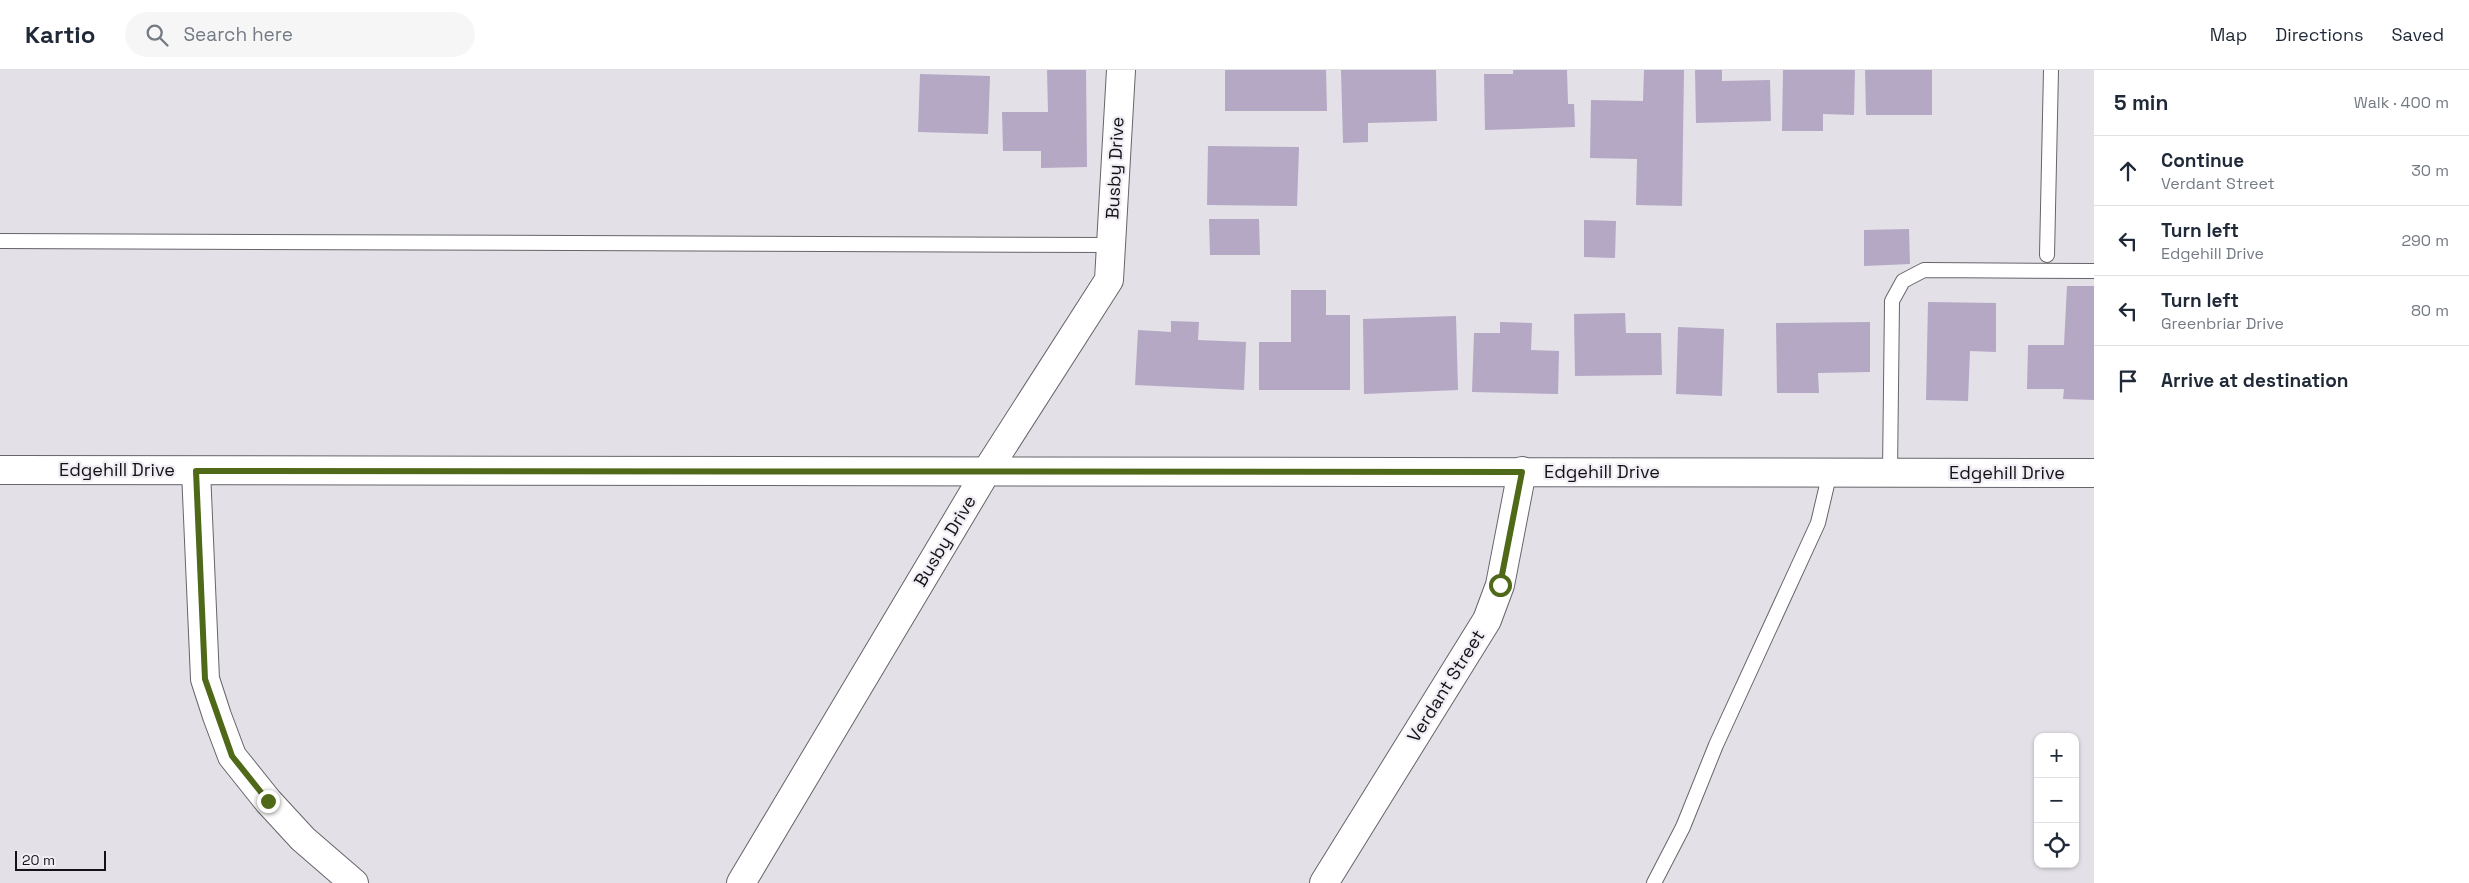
<!DOCTYPE html>
<meta charset="utf-8">
<style>
:root{--surface:#fff;--page:#f6f6f7;--text:#1f2937;--muted:#747a83;--line:#e0e1e3}
body{margin:0;font-family:"Space Grotesk",sans-serif;background:var(--page);color:var(--text)}
.controls{position:absolute;right:15px;bottom:15px;display:grid;overflow:hidden;border-radius:10px;box-shadow:0 1px 4px #0004}
.controls button{width:45px;height:45px;display:grid;place-items:center;padding:0;border:0;border-bottom:1px solid var(--line);background:var(--surface);color:var(--text);font:25px sans-serif}
.scale{position:absolute;left:15px;bottom:12px;width:91px;box-sizing:border-box;padding-left:5px;border:2px solid #131214;border-top:0;font-size:14px;line-height:18px;white-space:nowrap;color:#131214;-webkit-text-stroke:4px #f0edf4;paint-order:stroke}
.stop{position:absolute;width:15px;height:15px;margin:-11px;border:4px solid #4f6919;border-radius:50%;background:#fff}
.stop.end{background:#4f6919;border-color:#fff;box-shadow:0 1px 5px #0008}
.list{margin:0;padding:0;list-style:none}
h2{display:flex;justify-content:space-between;align-items:center;height:65px;margin:0;padding:0 20px;font-size:21px}
h2 small{font-size:16px;font-weight:400;color:var(--muted)}
.list li{display:grid;grid-template-columns:32px 1fr auto;gap:15px;align-items:center;box-sizing:border-box;height:70px;padding:0 20px;border-top:1px solid var(--line)}
.list b{display:block;font-size:19px;white-space:nowrap}
.list p{margin:0;font-size:16px;white-space:nowrap;color:var(--muted)}
.list em{font-size:16px;font-style:normal;color:var(--muted)}
.icon{flex:none;width:28px;height:28px;fill:none;stroke:currentColor;stroke-width:2;stroke-linecap:round;stroke-linejoin:round}
.map{position:relative;flex:none;width:2094px;height:813px;overflow:hidden}
header{display:flex;align-items:center;gap:30px;box-sizing:border-box;height:70px;padding:0 25px;background:var(--surface);border-bottom:1px solid var(--line)}
header strong{font-size:24px}
nav{display:flex;gap:28px;margin-inline-start:auto;font-size:18px}
.search{width:350px;height:45px;background:var(--page);display:flex;align-items:center;gap:12px;box-sizing:border-box;padding:0 18px;border-radius:28px;color:var(--muted);font-size:19px}
main{display:flex}
aside{flex:1;background:var(--surface)}
.map>svg:first-child{display:block}
.building{fill:#b4a8c5}
.lines{fill:none;stroke-linecap:round;stroke-linejoin:round}
.service-casing{stroke:#67646a;stroke-width:16}
.minor-casing{stroke:#67646a;stroke-width:30}
.service{stroke:#fff;stroke-width:14}
.minor{stroke:#fff;stroke-width:28}
.route{stroke:#4f6919;stroke-width:6}
.labels{text-anchor:middle;stroke-width:4.5;stroke-linejoin:round;paint-order:stroke}
.street-label{font-size:18px;fill:#131214;stroke:#f0edf4}
</style>
<header>
<strong>Kartio</strong>
<div class="search"><svg class="icon" aria-label="search" viewBox="0 0 24 24"><circle cx="10" cy="10" r="6"/><path d="M15 15l6 6"/></svg>Search here</div>
<nav><a>Map</a><a>Directions</a><a>Saved</a></nav>
</header>
<main>
<div class="map">
<svg width="2094" height="813" viewBox="0 0 2094 813">
<rect width="100%" height="100%" fill="#e3e0e7"/>
<!-- building -->
<g class="building">
<path d="M 1047,0 L 1086,0 L 1087,97 L 1041,98 L 1041,81 L 1003,81 L 1002,42 L 1048,42 Z"/>
<path d="M 1225,0 L 1326,0 L 1327,41 L 1225,41 Z"/>
<path d="M 1341,0 L 1436,0 L 1437,51 L 1368,53 L 1368,72 L 1343,73 Z"/>
<path d="M 1513,0 L 1567,0 L 1568,34 L 1574,34 L 1575,57 L 1485,60 L 1484,4 L 1513,4 Z"/>
<path d="M 1644,0 L 1684,0 L 1682,136 L 1636,135 L 1637,89 L 1590,88 L 1591,30 L 1643,31 Z"/>
<path d="M 1695,0 L 1722,0 L 1722,11 L 1770,10 L 1771,51 L 1696,53 Z"/>
<path d="M 1783,0 L 1855,0 L 1854,45 L 1823,44 L 1823,61 L 1782,61 Z"/>
<path d="M 1865,0 L 1932,0 L 1932,45 L 1866,45 Z"/>
<path d="M 920,4 L 990,6 L 988,64 L 918,62 Z"/>
<path d="M 1208,76 L 1299,77 L 1297,136 L 1207,135 Z"/>
<path d="M 1209,149 L 1259,149 L 1260,185 L 1210,185 Z"/>
<path d="M 1584,150 L 1616,151 L 1615,188 L 1584,187 Z"/>
<path d="M 1909,159 L 1910,194 L 1864,196 L 1864,160 Z"/>
<path d="M 2067,216 L 2094,216 L 2094,330 L 2063,329 L 2064,319 L 2027,319 L 2028,275 L 2064,275 Z"/>
<path d="M 1291,220 L 1326,220 L 1326,245 L 1350,245 L 1350,320 L 1259,320 L 1259,272 L 1291,272 Z"/>
<path d="M 1928,232 L 1996,233 L 1996,282 L 1970,281 L 1968,331 L 1926,330 Z"/>
<path d="M 1625,243 L 1626,263 L 1661,263 L 1662,305 L 1575,306 L 1574,244 Z"/>
<path d="M 1456,246 L 1458,320 L 1364,324 L 1363,249 Z"/>
<path d="M 1171,251 L 1199,252 L 1198,270 L 1246,272 L 1244,320 L 1135,315 L 1138,260 L 1171,262 Z"/>
<path d="M 1500,252 L 1532,253 L 1531,280 L 1559,281 L 1558,324 L 1472,322 L 1474,263 L 1500,263 Z"/>
<path d="M 1870,252 L 1870,302 L 1818,303 L 1819,323 L 1777,323 L 1776,253 Z"/>
<path d="M 1678,257 L 1724,259 L 1722,326 L 1676,324 Z"/>
</g>
<g class="lines">
<defs>
<g id="service">
<path d="M 0,171 L 1111,175"/>
<path d="M 2047,185 L 2051,0"/>
<path d="M 1890,402 L 1892,231 L 1903,211 L 1924,200 L 2094,201"/>
<path d="M 1654,813 L 1683,757 L 1716,675 L 1818,453 L 1830,402"/>
</g>
<g id="minor">
<path d="M 0,400 L 2094,403"/>
<path d="M 196,401 L 205,609 L 217,646 L 232,686 L 268,731 L 303,769 L 354,813"/>
<path d="M 741,813 L 986,402 L 1109,210 L 1121,0"/>
<path d="M 1324,813 L 1487,550 L 1500,515 L 1522,401"/>
</g>
</defs>
<!-- service casing -->
<use href="#service" class="service-casing"/>
<!-- minor casing -->
<use href="#minor" class="minor-casing"/>
<!-- service -->
<use href="#service" class="service"/>
<!-- minor -->
<use href="#minor" class="minor"/>
</g>
<g class="lines">
<!-- route -->
<path class="route" d="M 268,731 L 232,686 L 205,609 L 196,401 L 1522,402 L 1500,515"/>
</g>
<g class="labels">
<!-- street labels -->
<g class="street-label">
<text transform="translate(1115 98) rotate(-87)" y="6">Busby Drive</text>
<text x="117" y="406">Edgehill Drive</text>
<text x="1602" y="408">Edgehill Drive</text>
<text x="2007" y="409">Edgehill Drive</text>
<text transform="translate(945 471) rotate(-59)" y="6">Busby Drive</text>
<text transform="translate(1446 616) rotate(-58)" y="6">Verdant Street</text>
</g>
</g>
</svg>
<div class="controls">
<button>+</button>
<button>−</button>
<button><svg class="icon" aria-label="locate" viewBox="0 0 24 24"><circle cx="12" cy="12" r="6"/><path d="M12 2v4M12 18v4M2 12h4M18 12h4"/></svg></button>
</div>
<div class="scale">20 m</div>
<div class="stop" style="left:1500px;top:515px"></div>
<div class="stop end" style="left:268px;top:731px"></div>
</div>
<aside>
<h2>5 min<small>Walk · 400 m</small></h2>
<ul class="list">
<li><svg class="icon" aria-label="ahead" viewBox="0 0 24 24"><path d="M12 20V5M6 11l6-6 6 6"/></svg><div><b>Continue</b><p>Verdant Street</p></div><em>30 m</em></li>
<li><svg class="icon" aria-label="left" viewBox="0 0 24 24"><path d="M17 20v-9H6M10 6l-5 5 5 5"/></svg><div><b>Turn left</b><p>Edgehill Drive</p></div><em>290 m</em></li>
<li><svg class="icon" aria-label="left" viewBox="0 0 24 24"><path d="M17 20v-9H6M10 6l-5 5 5 5"/></svg><div><b>Turn left</b><p>Greenbriar Drive</p></div><em>80 m</em></li>
<li><svg class="icon" aria-label="arrive" viewBox="0 0 24 24"><path d="M6 21V4h12l-3 4 3 4H6"/></svg><div><b>Arrive at destination</b></div></li>
</ul>
</aside>
</main>
